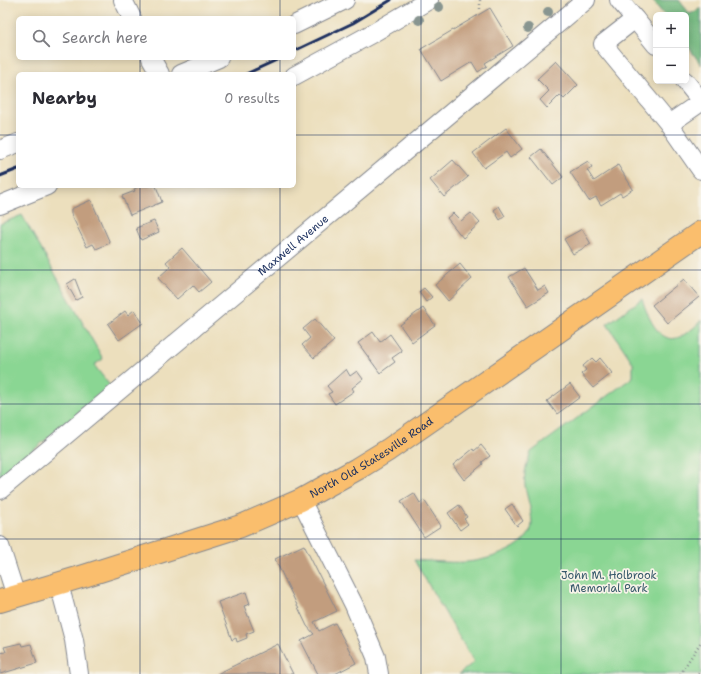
<!DOCTYPE html>
<meta charset="utf-8">
<style>
:root{--surface:#fff;--page:#f2f2f3;--text:#2b2b33;--muted:#7c7c81;--line:#e1e1e2}
body{margin:0;font-family:"Shantell Sans",sans-serif;background:var(--page);color:var(--text)}
.controls{position:absolute;right:12px;top:12px;display:grid;overflow:hidden;border-radius:6px;box-shadow:0 2px 10px #0003}
.controls button{width:36px;height:36px;display:grid;place-items:center;padding:0;border:0;border-bottom:1px solid var(--line);background:var(--surface);color:var(--text);font:20px sans-serif}
.list{margin:0;padding:0;list-style:none}
h2{display:flex;justify-content:space-between;align-items:center;height:52px;margin:0;padding:0 16px;font-size:17px}
h2 small{font-size:13px;font-weight:400;color:var(--muted)}
.icon{flex:none;width:22px;height:22px;fill:none;stroke:currentColor;stroke-width:2;stroke-linecap:round;stroke-linejoin:round}
.map{position:relative;flex:none;width:701px;height:674px;overflow:hidden}
.search{position:absolute;background:var(--surface);box-shadow:0 2px 10px #0003;left:16px;top:16px;width:280px;height:44px;display:flex;align-items:center;gap:10px;box-sizing:border-box;padding:0 14px;border-radius:6px;color:var(--muted);font-size:15px}
.panel{position:absolute;background:var(--surface);box-shadow:0 2px 10px #0003;left:16px;top:72px;width:280px;height:116px;border-radius:6px}
.map>svg:first-child{display:block}
.green{fill:#8ad693;stroke:#528278}
.forest{fill:#6fb77d;stroke:#45736e}
.building{fill:#c29d7e}
.lines{fill:none;stroke-linecap:round;stroke-linejoin:round}
.minor-casing{stroke:#84878e;stroke-width:20}
.major-casing{stroke:#84878e;stroke-width:24}
.path{stroke:#84878e;stroke-width:2.5;stroke-dasharray:1 3;stroke-linecap:butt}
.minor{stroke:#fff;stroke-width:18}
.major{stroke:#fabe6d;stroke-width:22}
.rail{stroke:#1b2f5e;stroke-width:3}
.tree{fill:#889590}
.grid{fill:none;stroke:#1b2f5e;stroke-width:1;stroke-opacity:0.55}
.labels{text-anchor:middle;stroke-width:3.5;stroke-linejoin:round;paint-order:stroke}
.street-label{font-size:11px;fill:#1b2f5e;stroke:#f7f3e8}
.park-label{font-size:11px;fill:#37596b;stroke:#f7f3e8}
</style>
<div class="map">
<svg width="701" height="674" viewBox="0 0 701 674">
<rect width="100%" height="100%" fill="#f7f3e8"/>
<filter id="ink" filterUnits="userSpaceOnUse"><feTurbulence type="fractalNoise" baseFrequency=".025" numOctaves="2"/><feDisplacementMap in="SourceGraphic" scale="8" xChannelSelector="R" yChannelSelector="G"/><feConvolveMatrix kernelMatrix="1 2 1 2 8 2 1 2 1" color-interpolation-filters="sRGB"/></filter>
<filter id="wash" filterUnits="userSpaceOnUse"><feTurbulence type="fractalNoise" baseFrequency=".012" numOctaves="4" result="noise"/><feDisplacementMap in="SourceGraphic" scale="16" xChannelSelector="R" yChannelSelector="G"/><feGaussianBlur stdDeviation="0.9" result="paint"/><feColorMatrix in="noise" values="0 0 0 0 0 0 0 0 0 0 0 0 0 0 0 0 0 1.4 0 .05"/><feComposite in="paint" operator="in"/></filter>
<g filter="url(#wash)">
<rect width="100%" height="100%" fill="#ecdfbd"/>
<!-- green -->
<g class="green">
<path d="M 22,215 L 103,359 L 94,365 L 111,387 L 0,477 L 0,224 Z"/>
<path d="M 642,299 C 648,317 661,351 685,334 C 691,330 697,326 701,320 L 701,674 L 459,674 L 474,662 L 414,560 C 434,561 456,564 475,561 C 493,558 532,546 532,523 C 530,492 517,486 531,452 L 633,377 L 633,363 L 607,324 Z"/>
</g>
<!-- forest -->
<path class="forest" d="M 652,0 L 679,0 L 690,14 L 701,8 L 701,65 L 686,43 L 686,15 L 664,15 Z"/>
<g id="blocks">
<!-- building -->
<g class="building">
<path d="M 490,8 L 513,46 L 485,63 L 487,66 L 478,72 L 472,62 L 441,81 L 421,49 Z"/>
<path d="M 556,61 L 578,85 L 564,99 L 560,95 L 547,108 L 540,100 L 549,91 L 537,79 Z"/>
<path d="M 506,128 L 522,149 L 510,158 L 506,152 L 484,168 L 473,153 Z"/>
<path d="M 541,149 L 563,177 L 553,185 L 531,157 Z"/>
<path d="M 453,160 L 468,177 L 444,197 L 430,180 Z"/>
<path d="M 588,161 L 592,167 L 587,170 L 594,181 L 618,165 L 633,189 L 622,196 L 620,193 L 601,205 L 596,197 L 589,201 L 570,172 Z"/>
<path d="M 141,186 L 156,186 L 162,202 L 130,215 L 122,196 L 135,191 L 134,189 Z"/>
<path d="M 91,200 L 110,243 L 96,249 L 93,244 L 87,247 L 71,214 L 71,209 Z"/>
<path d="M 499,206 L 505,216 L 500,220 L 494,210 Z"/>
<path d="M 453,213 L 461,221 L 471,213 L 480,223 L 463,238 L 447,218 Z"/>
<path d="M 154,221 L 159,232 L 141,240 L 136,228 Z"/>
<path d="M 582,229 L 591,244 L 573,254 L 564,239 Z"/>
<path d="M 182,248 L 211,282 L 199,292 L 193,285 L 177,299 L 158,278 L 170,267 L 166,262 Z"/>
<path d="M 460,264 L 472,279 L 448,301 L 435,285 Z"/>
<path d="M 524,268 L 538,290 L 545,286 L 549,293 L 528,306 L 509,277 Z"/>
<path d="M 75,279 L 82,297 L 76,300 L 67,284 Z"/>
<path d="M 684,279 L 699,297 L 667,323 L 652,305 Z"/>
<path d="M 424,288 L 432,297 L 426,302 L 419,292 Z"/>
<path d="M 423,308 L 435,325 L 412,342 L 400,325 Z"/>
<path d="M 134,310 L 143,323 L 119,340 L 108,324 L 125,311 L 128,315 Z"/>
<path d="M 315,319 L 334,341 L 314,358 L 302,345 L 310,338 L 303,329 Z"/>
<path d="M 373,332 L 380,342 L 390,334 L 402,351 L 392,358 L 395,362 L 380,373 L 358,343 Z"/>
<path d="M 592,358 L 596,362 L 600,358 L 612,373 L 593,388 L 581,374 L 586,370 L 583,366 Z"/>
<path d="M 346,369 L 350,376 L 357,371 L 363,379 L 352,388 L 354,391 L 335,404 L 328,394 L 332,392 L 327,386 Z"/>
<path d="M 570,384 L 580,397 L 557,414 L 547,401 Z"/>
<path d="M 481,445 L 490,456 L 482,462 L 483,464 L 464,480 L 453,465 L 473,449 L 474,451 Z"/>
<path d="M 414,493 L 420,503 L 424,500 L 441,526 L 424,537 L 401,501 Z"/>
<path d="M 512,504 L 523,521 L 517,526 L 505,509 Z"/>
<path d="M 459,505 L 467,517 L 464,519 L 468,524 L 460,530 L 448,513 Z"/>
<path d="M 304,545 L 337,611 L 314,622 L 319,631 L 335,623 L 356,663 L 335,674 L 318,674 L 301,641 L 314,634 L 307,626 L 275,559 Z"/>
<path d="M 246,592 L 250,604 L 244,606 L 254,631 L 246,634 L 247,638 L 237,642 L 236,638 L 232,640 L 218,602 Z"/>
<path d="M 21,643 L 22,646 L 31,644 L 37,663 L 0,674 L 0,653 L 6,652 L 4,647 Z"/>
<path d="M 278,644 L 293,674 L 217,674 Z"/>
</g>
</g>
</g>
<g filter="url(#ink)">
<use href="#blocks" fill-opacity="0" stroke="#84878e" stroke-width="1"/>
<g class="lines">
<defs>
<g id="minor">
<path d="M 123,0 L 132,18"/>
<path d="M 619,0 L 635,19 L 603,44 L 669,124 L 701,170"/>
<path d="M 635,19 L 656,45"/>
<path d="M 294,25 L 345,0"/>
<path d="M 151,58 L 160,74"/>
<path d="M 181,74 L 219,58"/>
<path d="M 294,76 L 373,33 L 429,0"/>
<path d="M 685,81 L 701,101"/>
<path d="M 669,124 L 701,102"/>
<path d="M 0,150 L 18,143"/>
<path d="M 0,205 L 47,186"/>
<path id="s1" d="M 0,490 L 586,0"/>
<path d="M 301,500 L 354,605 L 376,657 L 379,674"/>
<path d="M 0,546 L 16,596"/>
<path d="M 59,584 L 74,640 L 79,674"/>
</g>
<g id="major">
<path id="s2" d="M 0,601 L 84,576 L 241,526 L 301,500 L 357,469 L 388,450 L 701,232"/>
</g>
</defs>
<!-- minor casing -->
<use href="#minor" class="minor-casing"/>
<!-- major casing -->
<use href="#major" class="major-casing"/>
<!-- path -->
<g class="path">
<path d="M 480,0 L 480,11"/>
<path d="M 680,674 L 701,642"/>
<path d="M 698,674 L 701,672"/>
</g>
<!-- minor -->
<use href="#minor" class="minor"/>
<!-- major -->
<use href="#major" class="major"/>
<!-- rail -->
<g class="rail">
<path d="M 294,51 L 353,23 L 391,0"/>
<path d="M 246,74 L 281,58"/>
<path d="M 0,176 L 18,169"/>
</g>
</g>
<!-- trees -->
<g class="tree">
<circle cx="439" cy="7" r="5"/>
<circle cx="548" cy="12" r="5"/>
<circle cx="419" cy="20" r="5"/>
<circle cx="528" cy="28" r="5"/>
</g>
</g>
<!-- grid -->
<path class="grid" d="M 140,0 L 140,18M 280,0 L 280,18M 421,0 L 421,674M 561,0 L 561,674M 140,58 L 140,74M 280,58 L 280,74M 0,135 L 18,135M 294,135 L 701,135M 140,186 L 140,674M 280,186 L 280,674M 0,270 L 701,270M 0,404 L 701,404M 0,539 L 701,539"/>
<g class="labels">
<!-- street labels -->
<g class="street-label">
<text dy="4" stroke="none"><textPath href="#s1" startOffset="382">Maxwell Avenue</textPath></text>
<text dy="4" stroke="none"><textPath href="#s2" startOffset="400">North Old Statesville Road</textPath></text>
</g>
<!-- park labels -->
<g class="park-label">
<text x="609" y="579">John M. Holbrook<tspan x="609" dy="13">Memorial Park</tspan></text>
</g>
</g>
</svg>
<div class="controls">
<button>+</button>
<button>−</button>
</div>
<div class="search"><svg class="icon" aria-label="search" viewBox="0 0 24 24"><circle cx="10" cy="10" r="6"/><path d="M15 15l6 6"/></svg>Search here</div>
<section class="panel">
<h2>Nearby<small>0 results</small></h2>
<ul class="list">
</ul>
</section>
</div>
